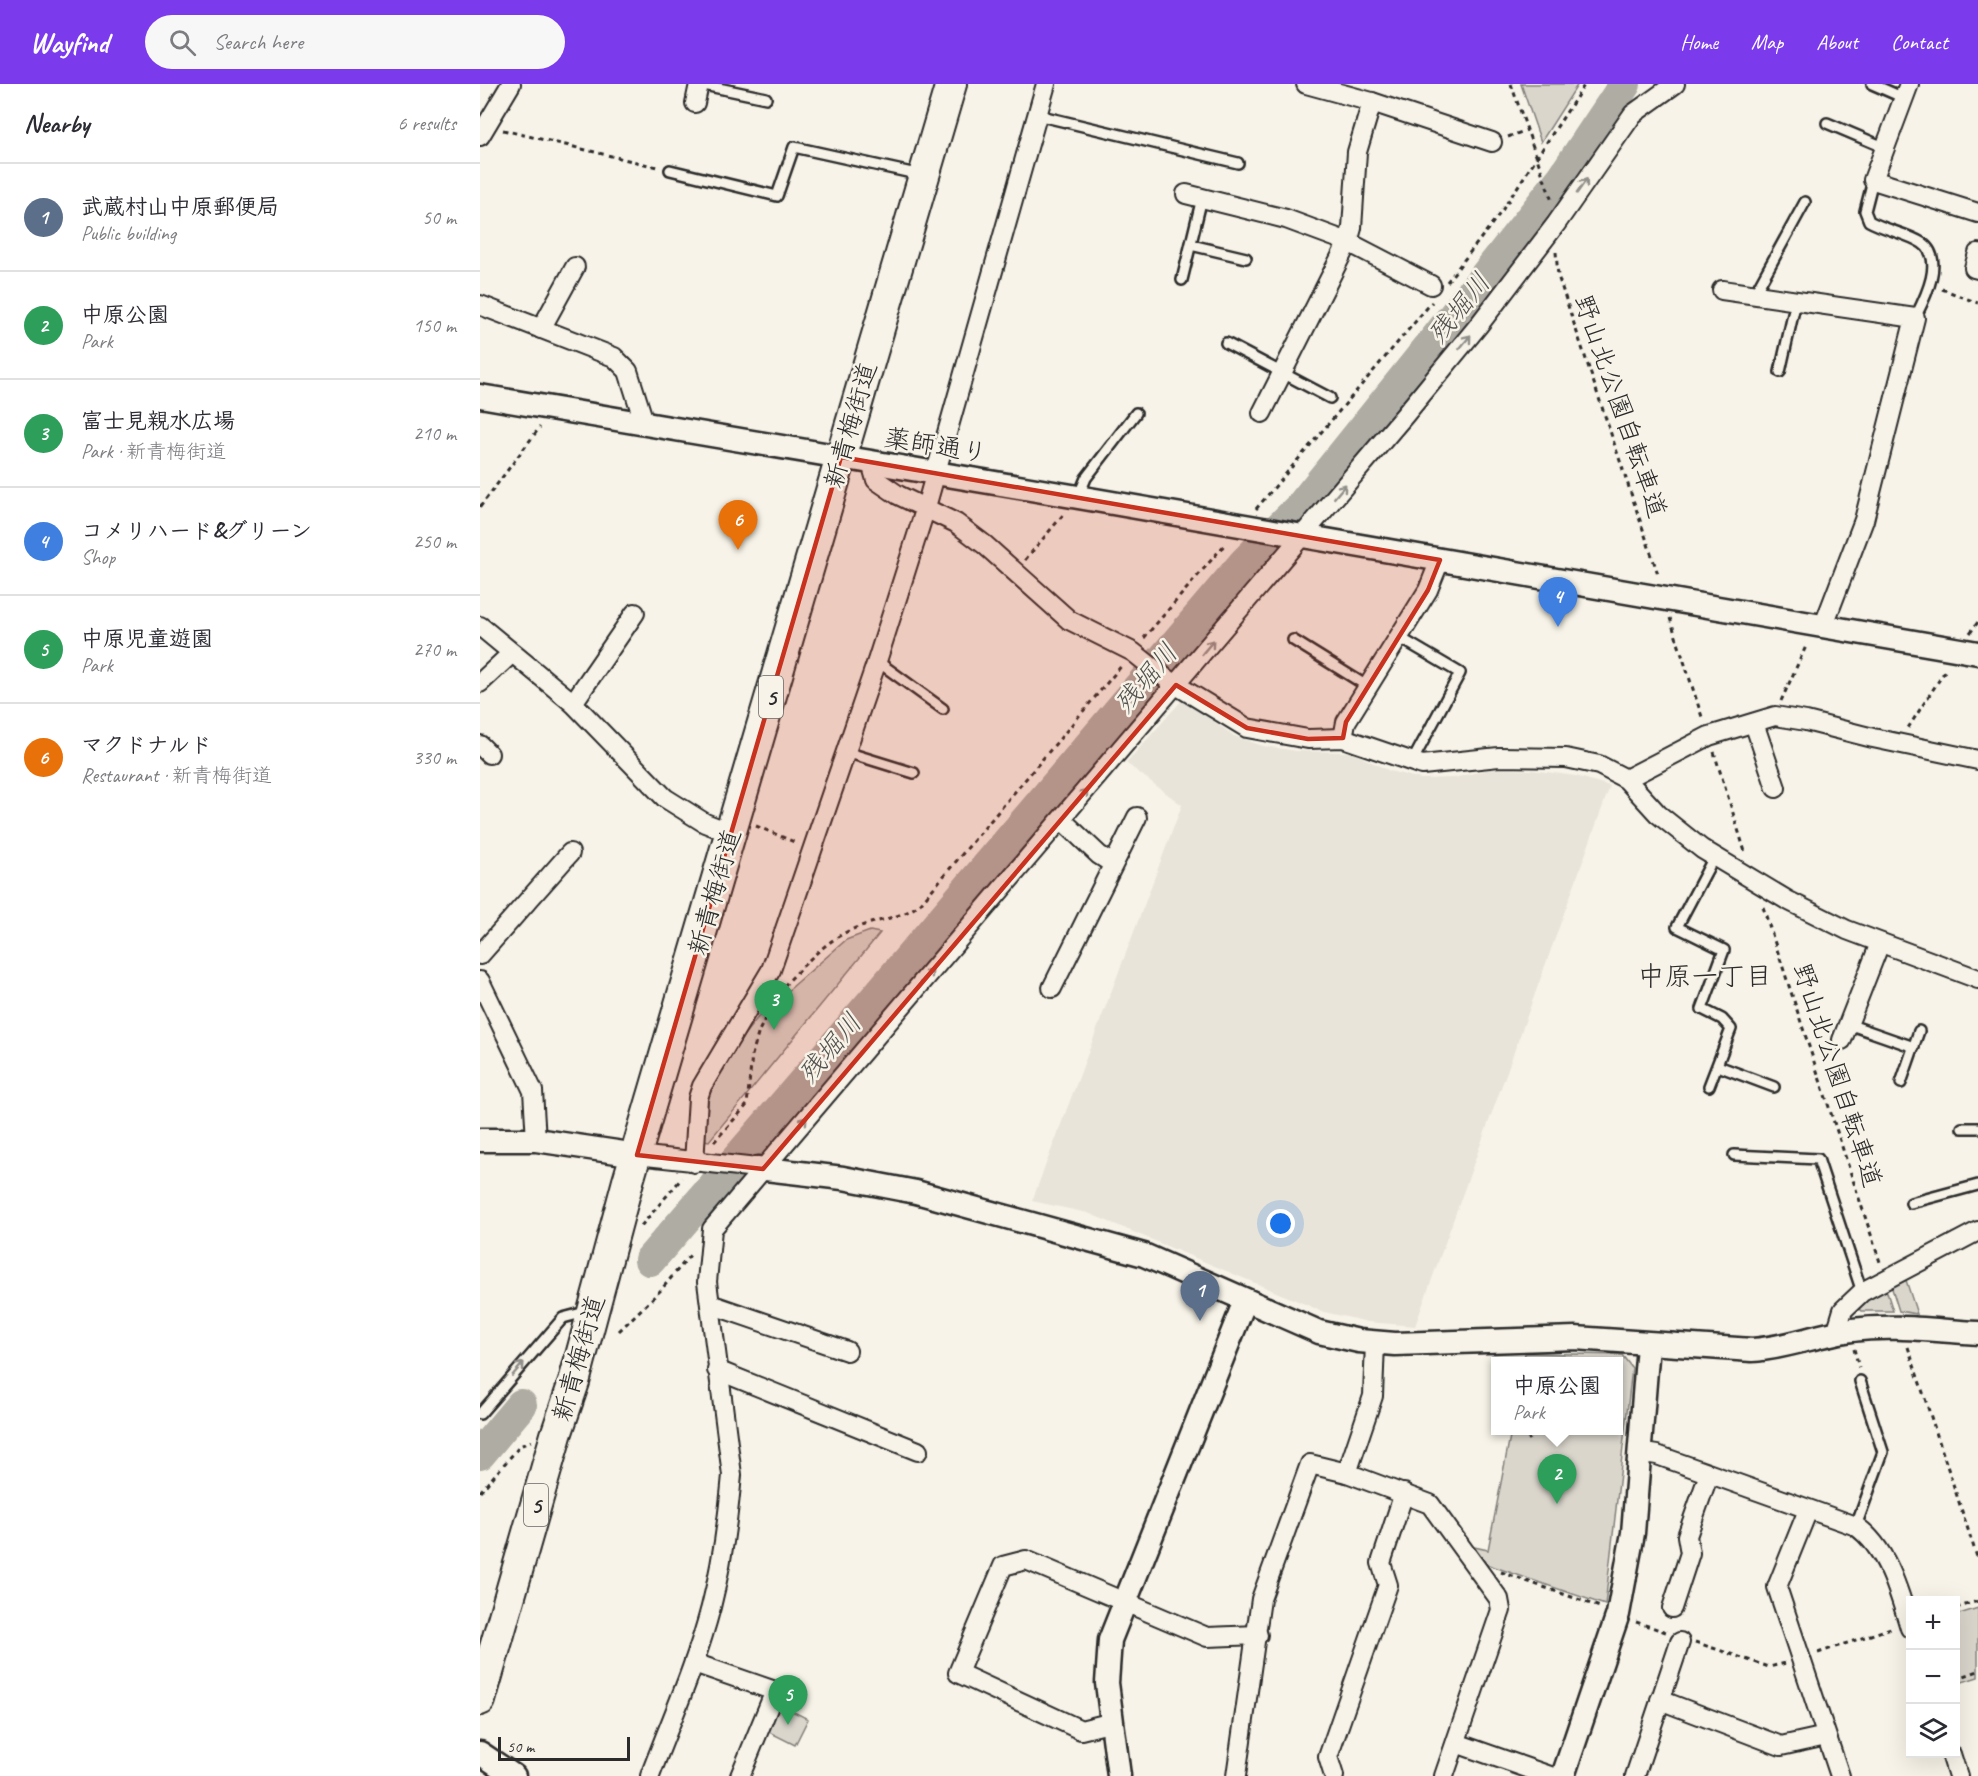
<!DOCTYPE html>
<meta charset="utf-8">
<style>
:root{--surface:#fff;--page:#f7f7f7;--text:#2b2b33;--muted:#7c7c81;--line:#e1e1e2;--accent:#7c3aed}
body{margin:0;font-family:Caveat,"Klee One",sans-serif;background:var(--page);color:var(--text)}
.controls{position:absolute;right:18px;bottom:18px;display:grid;overflow:hidden;border-radius:0px;box-shadow:0 6px 24px #0002}
.controls button{width:54px;height:54px;display:grid;place-items:center;padding:0;border:0;border-bottom:2px solid var(--line);background:var(--surface);color:var(--text);font:30px sans-serif}
.scale{position:absolute;left:18px;bottom:15px;width:132px;box-sizing:border-box;padding-left:6px;border:3px solid #2b2b2b;border-top:0;font-size:16px;line-height:21px;white-space:nowrap;color:#2b2b2b;-webkit-text-stroke:4px #f7f3e8;paint-order:stroke}
.you{position:absolute;left:801px;top:1140px;width:21px;height:21px;margin:-15px;border:4px solid #fff;border-radius:50%;background:#1a73e8;box-shadow:0 0 0 9px #1a73e833}
.badge{display:grid;place-items:center;width:39px;height:39px;border-radius:50%;background:var(--accent);color:#fff;font-size:20px;font-weight:700}
.pin{position:absolute;translate:-50% -50px;filter:drop-shadow(0 2px 3px #0008)}
.pin::after{content:'';position:absolute;top:32px;width:21px;height:18px;background:inherit;clip-path:polygon(0 0,100% 0,50% 100%)}
.popup{position:absolute;left:1011px;top:1273px;width:132px;height:78px;box-sizing:border-box;display:grid;place-content:center;border-radius:0px;background:var(--surface);filter:drop-shadow(0 2px 4px #0005);font-size:20px;white-space:nowrap;color:var(--muted)}
.popup b{font-size:22px;color:var(--text)}
.popup::after{content:'';position:absolute;left:50%;top:100%;margin-left:-12px;border:12px solid transparent;border-top-color:var(--surface)}
.list{margin:0;padding:0;list-style:none}
h2{display:flex;justify-content:space-between;align-items:center;height:78px;margin:0;padding:0 24px;font-size:26px}
h2 small{font-size:20px;font-weight:400;color:var(--muted)}
.list li{display:grid;grid-template-columns:39px 1fr auto;gap:18px;align-items:center;box-sizing:border-box;height:108px;padding:0 24px;border-top:2px solid var(--line)}
.list b{display:block;font-size:22px;white-space:nowrap}
.list p{margin:0;font-size:20px;white-space:nowrap;color:var(--muted)}
.list em{font-size:20px;font-style:normal;color:var(--muted)}
.icon{flex:none;width:33px;height:33px;fill:none;stroke:currentColor;stroke-width:2;stroke-linecap:round;stroke-linejoin:round}
.map{position:relative;flex:none;width:1498px;height:1692px;overflow:hidden}
header{display:flex;align-items:center;gap:36px;box-sizing:border-box;height:84px;padding:0 30px;background:var(--accent);color:#fff}
header strong{font-size:28px}
nav{display:flex;gap:33px;margin-inline-start:auto;font-size:21px}
.search{width:420px;height:54px;background:var(--page);display:flex;align-items:center;gap:15px;box-sizing:border-box;padding:0 21px;border-radius:33px;color:var(--muted);font-size:22px}
main{display:flex}
aside{flex:1;background:var(--surface)}
.map>svg:first-child{display:block}
.built{fill:#e8e4da}
.green{fill:#dad6cc;stroke:#82807c;stroke-width:1.5}
.lines{fill:none;stroke-linecap:round;stroke-linejoin:round}
.river{stroke:#afaca4;stroke-width:32}
.service-casing{stroke:#2b2b2b;stroke-width:14}
.minor-casing{stroke:#2b2b2b;stroke-width:22}
.tertiary-casing{stroke:#2b2b2b;stroke-width:27}
.primary-casing{stroke:#2b2b2b;stroke-width:34}
.path{stroke:#2b2b2b;stroke-width:3;stroke-dasharray:4.5 4.5;stroke-linecap:butt}
.service{stroke:#f7f3e8;stroke-width:9}
.minor{stroke:#f7f3e8;stroke-width:18}
.tertiary{stroke:#f7f3e8;stroke-width:22}
.primary{stroke:#f7f3e8;stroke-width:30}
.oneway{stroke:#918f8a}
.marked{fill:#c8321e;fill-opacity:0.2;stroke:#c8321e;stroke-width:4.5;stroke-linejoin:round}
.labels{text-anchor:middle;stroke-width:5;stroke-linejoin:round;paint-order:stroke}
.shield{fill:#f7f3e8;stroke:#686764;stroke-width:1.5}
.shield-label{font-size:24px;font-weight:bold;fill:#2b2b2b}
.street-label{font-size:26px;fill:#2b2b2b;stroke:#f7f3e8}
.water-label{font-size:27px;font-style:italic;fill:#53524f;stroke:#f7f3e8}
.neighbourhood-label{font-size:27px;fill:#2b2b2b;stroke:#f7f3e8}
</style>
<header>
<strong>Wayfind</strong>
<div class="search"><svg class="icon" aria-label="search" viewBox="0 0 24 24"><circle cx="10" cy="10" r="6"/><path d="M15 15l6 6"/></svg>Search here</div>
<nav><a>Home</a><a>Map</a><a>About</a><a>Contact</a></nav>
</header>
<main>
<aside>
<h2>Nearby<small>6 results</small></h2>
<ul class="list">
<li><span class="badge" style="background:#5c6f8a">1</span><div><b>武蔵村山中原郵便局</b><p>Public building</p></div><em>50 m</em></li>
<li><span class="badge" style="background:#2e9e5b">2</span><div><b>中原公園</b><p>Park</p></div><em>150 m</em></li>
<li><span class="badge" style="background:#2e9e5b">3</span><div><b>富士見親水広場</b><p>Park · 新青梅街道</p></div><em>210 m</em></li>
<li><span class="badge" style="background:#3f7fe0">4</span><div><b>コメリハード&amp;グリーン</b><p>Shop</p></div><em>250 m</em></li>
<li><span class="badge" style="background:#2e9e5b">5</span><div><b>中原児童遊園</b><p>Park</p></div><em>270 m</em></li>
<li><span class="badge" style="background:#e8710a">6</span><div><b>マクドナルド</b><p>Restaurant · 新青梅街道</p></div><em>330 m</em></li>
</ul>
</aside>
<div class="map">
<svg width="1498" height="1692" viewBox="0 0 1498 1692">
<rect width="100%" height="100%" fill="#f7f3e8"/>
<filter id="ink" filterUnits="userSpaceOnUse"><feTurbulence type="fractalNoise" baseFrequency=".0167" numOctaves="2"/><feDisplacementMap in="SourceGraphic" scale="12" xChannelSelector="R" yChannelSelector="G"/><feConvolveMatrix kernelMatrix="1 2 1 2 8 2 1 2 1" color-interpolation-filters="sRGB"/></filter>
<g filter="url(#ink)">
<!-- built -->
<path class="built" d="M 703,615 L 754,652 L 783,662 L 818,667 L 871,668 L 910,687 L 941,695 L 974,694 L 1010,685 L 1052,686 L 1096,692 L 1130,702 L 935,1242 L 888,1238 L 844,1228 L 608,1129 L 552,1117 L 702,721 L 646,679 Z"/>
<!-- green -->
<g class="green">
<path d="M 1041,0 L 1098,0 L 1061,58 Z"/>
<path d="M 390,847 L 400,849 L 229,1057 L 224,1056 L 229,1011 L 256,961 L 279,932 L 366,856 Z"/>
<path d="M 1424,1190 L 1437,1230 L 1419,1227 L 1410,1198 Z"/>
<path d="M 1405,1202 L 1413,1227 L 1381,1227 L 1378,1224 L 1379,1215 Z"/>
<path d="M 1045,1269 L 1142,1271 L 1152,1284 L 1125,1521 L 1006,1480 L 994,1463 L 1008,1466 L 1031,1347 L 1138,1346 L 1138,1278 L 1044,1277 Z"/>
<path d="M 1498,1524 L 1498,1593 L 1476,1600 L 1476,1531 Z"/>
<path d="M 300,1621 L 328,1635 L 315,1661 L 287,1647 Z"/>
</g>
<g class="lines">
<!-- river -->
<g class="river">
<path d="M 170,1176 L 399,910 L 764,479 L 822,421 L 953,258 L 1083,93 L 1145,0"/>
<path d="M 0,1370 L 41,1321"/>
</g>
<defs>
<g id="service">
<path d="M 219,0 L 286,14"/>
<path d="M 1392,0 L 1424,14"/>
<path d="M 557,31 L 758,79"/>
<path d="M 1347,39 L 1406,64"/>
<path d="M 190,86 L 297,112 L 314,63 L 441,91"/>
<path d="M 1393,96 L 1385,127 L 1389,137 C 1405,146 1429,150 1442,159 C 1466,175 1444,216 1435,234"/>
<path d="M 711,161 L 766,174"/>
<path d="M 702,196 L 722,114"/>
<path d="M 1274,211 L 1325,118"/>
<path d="M 746,259 L 850,314"/>
<path d="M 1300,288 L 1316,217"/>
<path d="M 598,413 L 606,394 L 656,329"/>
<path d="M 917,552 L 980,589 L 932,678"/>
<path d="M 813,556 L 887,602"/>
<path d="M 397,577 L 463,625"/>
<path d="M 366,668 L 434,689"/>
<path d="M 1368,940 L 1434,963"/>
<path d="M 1238,982 L 1294,1003"/>
<path d="M 1421,999 L 1439,947"/>
<path d="M 1229,1002 L 1251,945 L 1242,935 L 1222,925 L 1244,866 L 1197,843 L 1234,773"/>
<path d="M 1482,1044 L 1498,1044"/>
<path d="M 1254,1071 L 1338,1075 L 1382,1208"/>
<path d="M 1431,1119 L 1498,1101"/>
<path d="M 0,1330 L 83,1234 L 109,1227"/>
<path d="M 1376,1442 L 1403,1368 L 1380,1297"/>
</g>
<g id="minor">
<path d="M 826,0 L 892,18 L 1012,58"/>
<path d="M 1429,0 L 1393,96 L 1498,129"/>
<path d="M 215,19 L 219,0"/>
<path d="M 0,52 L 31,0"/>
<path d="M 706,110 L 806,135 L 868,158 L 951,201"/>
<path d="M 1498,169 L 1494,184 L 1498,185"/>
<path d="M 1242,206 L 1435,234 L 1384,436 L 1343,543"/>
<path d="M 0,221 L 134,273 L 148,287 L 165,341"/>
<path d="M 61,245 L 95,183"/>
<path d="M 782,329 L 868,158 L 872,144 L 877,68 L 892,18"/>
<path d="M 391,379 L 396,396 L 418,411 L 476,439 L 505,461 L 589,536 L 653,568 L 688,596 L 767,644 L 828,655 L 863,654 L 942,681 L 1019,673 L 1086,674 L 1119,681 L 1146,695 L 1178,730 L 1222,765 L 1307,816 L 1367,846 L 1498,895"/>
<path d="M 0,542 L 93,619 L 185,714 L 225,739 L 251,749"/>
<path d="M 0,599 L 32,569"/>
<path d="M 93,619 L 155,529"/>
<path d="M 1274,639 L 1296,704"/>
<path d="M 863,654 L 866,638 L 948,506 L 960,476"/>
<path d="M 0,661 L 9,670"/>
<path d="M 1146,695 L 1229,652 L 1295,632 L 1326,637 L 1393,654 L 1498,676"/>
<path d="M 582,736 L 619,771 L 633,780"/>
<path d="M 0,871 L 90,769"/>
<path d="M 0,897 L 53,1007 L 56,1056"/>
<path d="M 572,904 L 657,733"/>
<path d="M 1362,956 L 1400,859"/>
<path d="M 157,1071 L 277,1084"/>
<path d="M 214,1079 L 218,1014 L 222,1002 L 291,886 L 397,577 L 446,423 L 566,0"/>
<path d="M 230,1220 L 367,1267"/>
<path d="M 1356,1249 L 1363,1226 L 1382,1208 L 1498,1147"/>
<path d="M 237,1286 L 438,1367"/>
<path d="M 1158,1368 L 1177,1371 L 1376,1442 C 1408,1465 1419,1508 1430,1544"/>
<path d="M 867,1389 L 893,1312 L 895,1258"/>
<path d="M 1328,1426 L 1297,1503 L 1360,1692"/>
<path d="M 1192,1524 L 1210,1469 L 1207,1452 L 1229,1390"/>
<path d="M 214,1579 L 295,1607 L 260,1692"/>
<path d="M 1180,1616 L 1301,1662 L 1346,1652"/>
<path d="M 633,1638 L 601,1646 L 478,1589 L 523,1482 L 546,1476 L 727,1553 L 778,1551"/>
<path d="M 976,1659 L 1070,1692"/>
<path d="M 1471,1670 L 1478,1692"/>
<path d="M 170,1692 C 191,1636 216,1581 231,1523 C 242,1480 248,1435 252,1391 L 227,1198 L 232,1145 L 924,332 L 998,242 L 1076,140 L 1153,30 L 1195,0"/>
<path d="M 756,1692 L 781,1515 L 830,1380 L 867,1389 L 950,1420 L 1019,1515 L 1021,1526 L 964,1692"/>
<path d="M 854,1692 L 848,1673 L 908,1501 L 901,1479 L 924,1409"/>
<path d="M 1155,1692 L 1200,1558"/>
</g>
<g id="tertiary">
<path d="M 0,312 L 598,413 L 1498,569"/>
<path d="M 0,1056 L 56,1056 L 157,1071"/>
<path d="M 277,1084 L 363,1094 L 436,1108 L 664,1171 L 839,1248 L 879,1257 L 915,1260 L 1095,1254 L 1272,1266 C 1307,1264 1338,1250 1372,1246 C 1414,1240 1457,1247 1498,1249"/>
<path d="M 0,1669 L 34,1692"/>
<path d="M 639,1692 L 627,1599 L 630,1556 L 765,1217"/>
<path d="M 1083,1692 L 1138,1530 L 1153,1449 L 1168,1261"/>
</g>
<path id="primary" d="M 0,1616 L 76,1351 L 94,1298 L 148,1097 L 471,0"/>
</defs>
<!-- service casing -->
<use href="#service" class="service-casing"/>
<!-- minor casing -->
<use href="#minor" class="minor-casing"/>
<!-- tertiary casing -->
<use href="#tertiary" class="tertiary-casing"/>
<!-- primary casing -->
<use href="#primary" class="primary-casing"/>
<!-- path -->
<g class="path">
<path d="M 1031,0 L 1072,117"/>
<path d="M 23,46 L 177,83"/>
<path d="M 1028,53 L 1047,46"/>
<path d="M 1076,168 L 1078,192 L 1179,493"/>
<path d="M 967,198 L 1021,128 L 1105,0"/>
<path d="M 1462,205 L 1498,219"/>
<path d="M 0,423 L 60,343"/>
<path d="M 776,425 L 952,218"/>
<path d="M 545,476 L 583,431"/>
<path d="M 1190,534 L 1223,636"/>
<path d="M 1490,549 L 1498,538"/>
<path d="M 664,554 L 746,459"/>
<path d="M 1301,617 L 1327,560"/>
<path d="M 1428,644 L 1467,584"/>
<path d="M 1234,668 L 1266,771"/>
<path d="M 276,742 L 317,759"/>
<path d="M 1283,823 L 1400,1178"/>
<path d="M 304,902 C 323,882 345,857 371,846 C 394,835 420,836 440,820 L 643,580"/>
<path d="M 234,1058 L 267,1021 L 272,971 L 279,947 L 290,925"/>
<path d="M 161,1142 L 202,1094"/>
<path d="M 139,1247 L 180,1207 L 211,1170"/>
<path d="M 1428,1263 L 1498,1476"/>
<path d="M 1374,1265 L 1379,1284"/>
<path d="M 1044,1346 L 1049,1356"/>
<path d="M 0,1408 L 40,1362 L 51,1357"/>
<path d="M 1021,1488 L 1120,1523"/>
<path d="M 1476,1524 L 1498,1517"/>
<path d="M 1156,1538 L 1186,1548"/>
<path d="M 1215,1558 L 1289,1583 L 1306,1579"/>
<path d="M 1338,1569 L 1411,1544"/>
<path d="M 1476,1595 L 1498,1587"/>
</g>
<!-- service -->
<use href="#service" class="service"/>
<!-- minor -->
<use href="#minor" class="minor"/>
<!-- tertiary -->
<use href="#tertiary" class="tertiary"/>
<!-- primary -->
<use href="#primary" class="primary"/>
</g>
<!-- one-way arrows -->
<defs><path id="oneway-shaft" d="M-6 0H5M1.5-3L5.5 0L1.5 3" fill="none" stroke-width="1.6" stroke-linecap="round" stroke-linejoin="round" transform="scale(1.5)"/></defs>
<g class="oneway">
<use href="#oneway-shaft" transform="translate(1102 102) rotate(-55)"/>
<use href="#oneway-shaft" transform="translate(985 258) rotate(-51)"/>
<use href="#oneway-shaft" transform="translate(860 407) rotate(-50)"/>
<use href="#oneway-shaft" transform="translate(728 563) rotate(-50)"/>
<use href="#oneway-shaft" transform="translate(602 712) rotate(-50)"/>
<use href="#oneway-shaft" transform="translate(447 892) rotate(-49)"/>
<use href="#oneway-shaft" transform="translate(321 1040) rotate(-49)"/>
<use href="#oneway-shaft" transform="translate(38 1285) rotate(-49)"/>
</g>
</g>
<!-- marked area -->
<path class="marked" d="M 361,373 L 960,476 L 948,506 L 866,638 L 863,654 L 828,655 L 767,644 L 696,601 L 283,1085 L 157,1071 Z"/>
<g class="labels">
<!-- shield labels -->
<g class="shield">
<rect x="279" y="592" width="24" height="42" rx="4.5"/>
<rect x="44" y="1400" width="24" height="42" rx="4.5"/>
</g>
<g class="shield-label">
<text x="291" y="621">5</text>
<text x="56" y="1429">5</text>
</g>
<!-- street labels -->
<g class="street-label">
<text transform="translate(1141 322) rotate(71)" y="9">野山北公園自転車道</text>
<text transform="translate(370 341) rotate(-74)" y="9">新青梅街道</text>
<text transform="translate(456 361) rotate(9)" y="9">薬師通り</text>
<text transform="translate(234 808) rotate(-74)" y="9">新青梅街道</text>
<text transform="translate(1358 991) rotate(72)" y="9">野山北公園自転車道</text>
<text transform="translate(98 1274) rotate(-74)" y="9">新青梅街道</text>
</g>
<!-- water labels -->
<g class="water-label">
<text transform="translate(979 224) rotate(-51)" y="9">残堀川</text>
<text transform="translate(666 594) rotate(-50)" y="9">残堀川</text>
<text transform="translate(350 964) rotate(-50)" y="9">残堀川</text>
</g>
<!-- neighbourhood labels -->
<g class="neighbourhood-label">
<text x="1225" y="901">中原一丁目</text>
</g>
</g>
</svg>
<div class="controls">
<button>+</button>
<button>−</button>
<button><svg class="icon" aria-label="layers" viewBox="0 0 24 24"><path d="M12 4l9 5-9 5-9-5zM3 14l9 5 9-5"/></svg></button>
</div>
<div class="scale">50 m</div>
<div class="you"></div>
<div class="pin badge" style="left:720px;top:1237px;background:#5c6f8a">1</div>
<div class="pin badge" style="left:1077px;top:1420px;background:#2e9e5b">2</div>
<div class="popup"><b>中原公園</b>Park</div>
<div class="pin badge" style="left:294px;top:946px;background:#2e9e5b">3</div>
<div class="pin badge" style="left:1078px;top:543px;background:#3f7fe0">4</div>
<div class="pin badge" style="left:308px;top:1641px;background:#2e9e5b">5</div>
<div class="pin badge" style="left:258px;top:466px;background:#e8710a">6</div>
</div>
</main>
